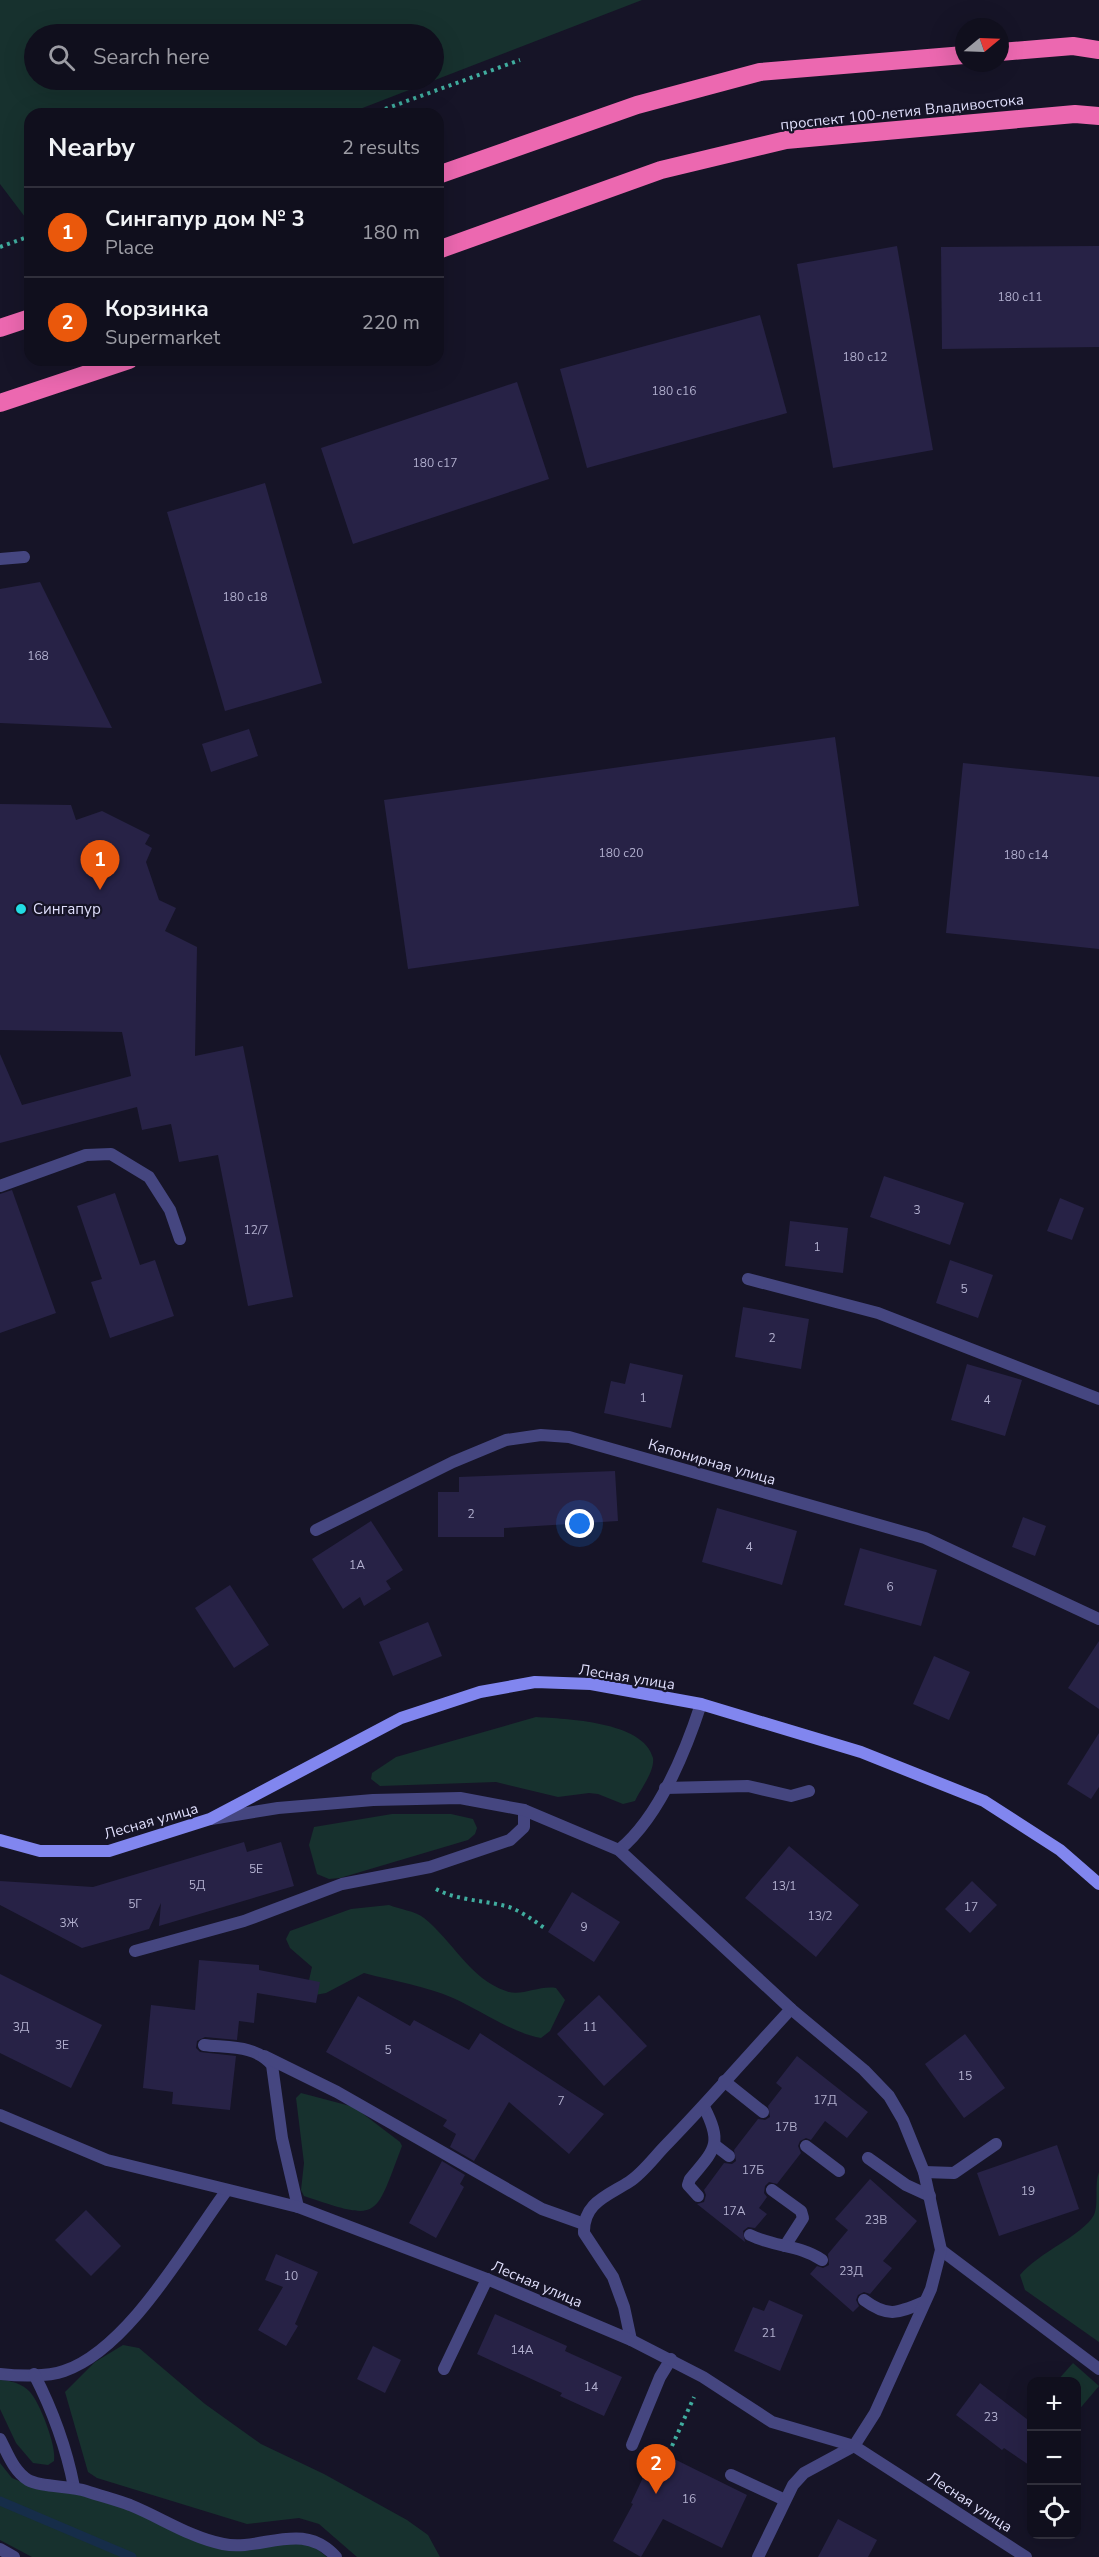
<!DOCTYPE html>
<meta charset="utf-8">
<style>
:root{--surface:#100f1d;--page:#1e1d2a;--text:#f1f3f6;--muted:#9c9ca4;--line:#302f3b;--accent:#ea580c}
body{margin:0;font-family:"Nunito Sans",sans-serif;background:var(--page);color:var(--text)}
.controls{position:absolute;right:18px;bottom:18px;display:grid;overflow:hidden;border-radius:12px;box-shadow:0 6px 24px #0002}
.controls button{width:54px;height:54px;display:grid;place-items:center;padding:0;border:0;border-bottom:2px solid var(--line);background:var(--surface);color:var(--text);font:30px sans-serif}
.compass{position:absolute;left:955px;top:18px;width:54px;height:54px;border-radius:50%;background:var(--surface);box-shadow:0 6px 24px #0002;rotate:71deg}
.you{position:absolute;left:580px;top:1524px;width:21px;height:21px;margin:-15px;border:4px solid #fff;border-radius:50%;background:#1a73e8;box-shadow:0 0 0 9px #1a73e833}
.badge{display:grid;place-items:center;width:39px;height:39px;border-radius:50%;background:var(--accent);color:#fff;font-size:20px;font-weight:700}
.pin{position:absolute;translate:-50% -50px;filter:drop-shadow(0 2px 3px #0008)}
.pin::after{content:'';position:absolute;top:32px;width:21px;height:18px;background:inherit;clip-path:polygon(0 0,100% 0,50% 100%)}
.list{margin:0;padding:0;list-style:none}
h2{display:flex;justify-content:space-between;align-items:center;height:78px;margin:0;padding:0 24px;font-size:26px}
h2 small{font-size:20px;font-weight:400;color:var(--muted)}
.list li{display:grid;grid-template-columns:39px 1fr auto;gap:18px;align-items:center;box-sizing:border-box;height:90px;padding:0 24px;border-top:2px solid var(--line)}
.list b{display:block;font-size:22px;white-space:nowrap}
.list p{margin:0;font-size:20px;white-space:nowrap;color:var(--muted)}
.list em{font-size:20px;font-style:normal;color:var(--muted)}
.icon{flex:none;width:33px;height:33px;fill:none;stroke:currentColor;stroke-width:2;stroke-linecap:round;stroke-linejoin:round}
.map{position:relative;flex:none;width:1099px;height:2557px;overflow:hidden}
.search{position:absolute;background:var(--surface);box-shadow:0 6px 24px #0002;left:24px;top:24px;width:420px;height:66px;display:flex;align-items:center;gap:15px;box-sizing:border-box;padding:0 21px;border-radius:33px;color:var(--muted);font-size:22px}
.panel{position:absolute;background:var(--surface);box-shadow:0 6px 24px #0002;left:24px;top:108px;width:420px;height:258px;border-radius:18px}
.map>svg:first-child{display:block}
.green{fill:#17312e;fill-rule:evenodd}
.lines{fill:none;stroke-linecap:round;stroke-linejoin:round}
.stream{stroke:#162d49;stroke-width:9}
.building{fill:#272246}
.path{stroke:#40ad9f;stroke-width:4;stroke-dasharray:3 4.5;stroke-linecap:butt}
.lane{stroke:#454680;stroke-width:12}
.street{stroke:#454680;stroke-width:12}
.secondary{stroke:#8186ef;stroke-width:12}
.highway{stroke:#ec68b0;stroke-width:18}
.poi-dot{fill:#22dde3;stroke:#161427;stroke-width:2}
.labels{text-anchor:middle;stroke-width:4.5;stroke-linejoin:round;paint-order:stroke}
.number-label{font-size:12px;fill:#b1afce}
.street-label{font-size:15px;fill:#dfdefb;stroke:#161427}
.poi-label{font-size:15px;fill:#dfdefb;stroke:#161427;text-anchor:start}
</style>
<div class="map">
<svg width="1099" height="2557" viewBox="0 0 1099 2557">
<rect width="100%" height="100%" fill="#161427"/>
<!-- green -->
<g class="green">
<path d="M 0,0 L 642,0 L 347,114 L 30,114 L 30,220 L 25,217 L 0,184 ZM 34,34 L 434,34 L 434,80 L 34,80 Z"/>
<path d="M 536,1717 C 565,1719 644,1721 653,1758 C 655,1771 640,1790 635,1801 L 623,1804 L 598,1794 L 589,1793 L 558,1797 L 496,1782 L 380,1786 L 371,1779 L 372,1773 L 396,1757 Z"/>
<path d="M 392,1814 L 451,1814 L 473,1819 L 477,1828 L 475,1834 L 468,1840 L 340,1878 L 329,1879 L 317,1874 L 309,1845 L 314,1827 Z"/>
<path d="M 389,1905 C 399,1909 415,1911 424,1918 C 452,1940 470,1979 506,1991 C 521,1997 539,1985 556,1988 L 565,2000 L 550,2031 L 541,2038 C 512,2033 482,2011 453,1998 C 426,1986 393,1981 364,1973 L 326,1993 L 315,1995 L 307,1989 L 312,1967 L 290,1948 L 286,1939 L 290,1931 L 351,1909 Z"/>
<path d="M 301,2093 L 354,2107 L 400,2142 L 402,2146 C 374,2219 381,2222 304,2196 L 301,2190 L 304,2163 L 296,2098 Z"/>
<path d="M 1099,2172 L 1099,2342 L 1025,2290 L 1020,2275 C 1039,2252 1082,2236 1094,2215 C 1099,2203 1094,2185 1099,2172 Z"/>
<path d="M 123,2345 L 139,2348 L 205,2404 L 261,2444 L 324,2474 L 407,2520 L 428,2535 L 440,2557 L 357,2557 L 319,2524 L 299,2518 L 247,2524 L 97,2478 L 88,2472 L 65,2392 L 95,2362 Z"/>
<path d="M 1073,2363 L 1099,2386 L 1077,2412 L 1076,2382 L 1057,2381 Z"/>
<path d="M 0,2380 C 10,2380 23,2384 30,2392 C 40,2403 57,2447 54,2461 L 48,2465 L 33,2463 L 16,2443 L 0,2409 Z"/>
<path d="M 0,2463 L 12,2478 L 34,2487 L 73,2490 L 119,2505 L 199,2542 L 272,2538 L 312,2545 L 327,2557 L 32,2557 L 0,2540 Z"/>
</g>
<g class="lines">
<!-- stream -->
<path class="stream" d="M 0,2501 L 132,2557"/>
</g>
<!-- building -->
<g class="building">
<path d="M 897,246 L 933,450 L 833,468 L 797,264 Z"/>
<path d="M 1099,246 L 1099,347 L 942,349 L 941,247 Z"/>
<path d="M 760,315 L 787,413 L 587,468 L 560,369 Z"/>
<path d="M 517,382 L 549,479 L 353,544 L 321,448 Z"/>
<path d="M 265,483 L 322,683 L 225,711 L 167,512 Z"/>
<path d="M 40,582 L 112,728 L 0,723 L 0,589 Z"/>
<path d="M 249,729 L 258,756 L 211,772 L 202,744 Z"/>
<path d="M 835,737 L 859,906 L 408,969 L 384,800 Z"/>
<path d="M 963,763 L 1099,777 L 1099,949 L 946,933 Z"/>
<path d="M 0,804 L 71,805 L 76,820 L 102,811 L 150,835 L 145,844 L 152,848 L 146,862 L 159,900 L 176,908 L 165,931 L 197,947 L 195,1056 L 243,1046 L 293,1297 L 248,1306 L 218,1155 L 179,1162 L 171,1124 L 142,1130 L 137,1107 L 0,1143 L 0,1054 L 22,1105 L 131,1076 L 122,1032 L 0,1030 Z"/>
<path d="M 884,1176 L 964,1203 L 950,1245 L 870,1217 Z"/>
<path d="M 12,1190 L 56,1313 L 0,1333 L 0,1194 Z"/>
<path d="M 115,1193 L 140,1265 L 155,1260 L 174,1316 L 110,1338 L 91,1282 L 102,1279 L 77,1206 Z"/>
<path d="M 1060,1198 L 1084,1208 L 1072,1240 L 1047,1231 Z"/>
<path d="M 790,1221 L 848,1228 L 843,1273 L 785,1266 Z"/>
<path d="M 950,1260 L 993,1275 L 978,1318 L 936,1303 Z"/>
<path d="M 743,1307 L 809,1319 L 801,1369 L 735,1357 Z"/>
<path d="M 630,1363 L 683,1375 L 671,1428 L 604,1413 L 611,1381 L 625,1384 Z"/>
<path d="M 967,1364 L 1022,1380 L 1005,1436 L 951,1420 Z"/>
<path d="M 615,1471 L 618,1521 L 504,1528 L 504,1537 L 438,1537 L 438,1492 L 459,1492 L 459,1477 Z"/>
<path d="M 717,1508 L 797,1531 L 782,1585 L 702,1562 Z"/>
<path d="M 1023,1517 L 1046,1526 L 1035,1556 L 1012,1547 Z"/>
<path d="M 371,1521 L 403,1570 L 386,1581 L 391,1589 L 364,1606 L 360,1597 L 343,1609 L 312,1559 Z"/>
<path d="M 860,1548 L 937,1570 L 921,1626 L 844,1605 Z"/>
<path d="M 230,1585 L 269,1645 L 234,1668 L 195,1608 Z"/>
<path d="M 428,1622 L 442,1656 L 393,1676 L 379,1642 Z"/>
<path d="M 1099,1641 L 1099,1709 L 1068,1688 Z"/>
<path d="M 934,1656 L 970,1672 L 949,1720 L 913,1704 Z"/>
<path d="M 1099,1733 L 1099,1787 L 1091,1799 L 1067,1784 Z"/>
<path d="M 244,1842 L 247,1852 L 281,1842 L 294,1886 L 159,1926 L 161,1903 L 149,1929 L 82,1948 L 0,1905 L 0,1881 L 93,1887 Z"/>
<path d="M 789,1846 L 859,1905 L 816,1957 L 745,1898 Z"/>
<path d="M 972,1881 L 997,1905 L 970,1933 L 945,1909 Z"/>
<path d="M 572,1892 L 620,1922 L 594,1962 L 548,1932 Z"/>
<path d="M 199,1960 L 259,1965 L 259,1970 L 320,1982 L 316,2003 L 257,1993 L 254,2023 L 239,2021 L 237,2040 L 205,2037 L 197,2041 L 196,2048 L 200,2052 L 236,2056 L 230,2110 L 172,2104 L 173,2092 L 143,2088 L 151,2005 L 195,2010 Z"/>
<path d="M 0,1974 L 102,2025 L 71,2088 L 0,2053 Z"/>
<path d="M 599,1995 L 647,2046 L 604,2086 L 557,2034 Z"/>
<path d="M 358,1996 L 410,2026 L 414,2020 L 469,2050 L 480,2033 L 604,2114 L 569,2154 L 509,2102 L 474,2161 L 450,2147 L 456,2134 L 443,2126 L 447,2120 L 326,2052 Z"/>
<path d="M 965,2034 L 1005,2088 L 964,2118 L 925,2064 Z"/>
<path d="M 797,2056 L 868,2112 L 847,2138 L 825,2121 L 811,2140 L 806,2138 L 800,2141 L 798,2146 L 801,2153 L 777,2184 L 769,2182 L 765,2186 L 764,2193 L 767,2197 L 759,2208 L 767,2214 L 755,2228 L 748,2227 L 743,2231 L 745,2242 L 697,2204 L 704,2202 L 706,2195 L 704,2190 L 724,2163 L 732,2164 L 736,2161 L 734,2150 L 758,2119 L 765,2120 L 770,2117 L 768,2106 L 782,2088 L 776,2083 Z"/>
<path d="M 1057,2145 L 1079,2209 L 999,2236 L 977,2173 Z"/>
<path d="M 442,2161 L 465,2175 L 460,2184 L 464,2187 L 436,2238 L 409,2223 Z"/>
<path d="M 870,2179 L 917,2221 L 883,2261 L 892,2268 L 870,2294 L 864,2292 L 858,2295 L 856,2300 L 859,2306 L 853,2312 L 810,2274 L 817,2266 L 823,2268 L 829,2265 L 828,2254 L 848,2230 L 835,2219 Z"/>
<path d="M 86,2210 L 121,2246 L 91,2276 L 55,2240 Z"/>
<path d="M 276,2254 L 318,2272 L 295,2324 L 298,2326 L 286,2346 L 258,2330 L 283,2287 L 265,2280 Z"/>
<path d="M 769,2300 L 803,2315 L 780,2371 L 734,2351 L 753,2307 L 764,2311 Z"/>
<path d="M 495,2314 L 567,2346 L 565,2351 L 622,2377 L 604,2416 L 560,2396 L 562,2393 L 477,2354 Z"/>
<path d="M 373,2346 L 401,2360 L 385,2393 L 357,2379 Z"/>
<path d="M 980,2383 L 1032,2423 L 1032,2467 L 1004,2448 L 1002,2450 L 956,2415 Z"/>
<path d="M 656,2450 L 747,2495 L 722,2548 L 663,2519 L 641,2557 L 613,2541 L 633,2504 L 631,2503 Z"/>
<path d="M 838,2519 L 877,2540 L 868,2557 L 818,2557 Z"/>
</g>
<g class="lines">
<!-- path -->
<g class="path">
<path d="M 371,114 L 520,60"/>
<path d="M 0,247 L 30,236"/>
<path d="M 436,1889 C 458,1901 485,1900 509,1907 C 523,1912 534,1921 546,1929"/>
<path d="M 672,2446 L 694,2397"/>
</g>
<!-- lane -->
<g class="lane">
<path d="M 0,559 L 24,557"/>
<path d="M 0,1186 L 86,1155 L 111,1154 L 149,1177 L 170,1210 L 180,1239"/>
<path d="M 748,1279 L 878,1313 L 1099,1399"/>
<path d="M 665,1788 L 748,1786 L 791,1796 L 809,1791"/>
<path d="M 619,1850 C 659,1817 685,1753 701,1704"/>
<path d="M 135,1951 L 244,1921 L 342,1884 L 430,1867 L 510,1840 L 524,1827 L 524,1810"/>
<path d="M 204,2045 C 228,2048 256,2045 272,2065 L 282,2138 L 298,2207"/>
<path d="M 264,2056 L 337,2092 L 542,2209 L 584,2224"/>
<path d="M 724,2081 L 763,2112"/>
<path d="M 716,2146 L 729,2156"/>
<path d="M 806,2146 L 839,2171"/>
<path d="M 868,2158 L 906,2185 L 930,2196"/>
<path d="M 924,2172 L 954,2173 L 996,2144"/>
<path d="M 772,2190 L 801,2211 L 803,2218 L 785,2246"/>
<path d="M 698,2196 L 688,2185 L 690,2179 C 715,2149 723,2144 704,2107"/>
<path d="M 750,2235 C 774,2247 800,2245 822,2260"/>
<path d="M 941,2250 L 1099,2369"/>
<path d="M 864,2300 C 888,2318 898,2313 924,2302"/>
<path d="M 631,2340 L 624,2307 L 613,2277 L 584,2233 C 583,2203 607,2196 629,2182 C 643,2173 655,2156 667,2144 C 710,2100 749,2054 791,2009"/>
<path d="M 444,2369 L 487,2279"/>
<path d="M 0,2374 C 18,2376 47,2377 64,2371 C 129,2349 187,2244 227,2190"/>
<path d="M 34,2374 C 53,2411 66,2446 74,2487"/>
<path d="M 0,2439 C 8,2454 13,2470 28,2480 C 40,2487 71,2486 86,2491 C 101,2496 116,2500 130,2505 C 162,2518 189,2537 223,2544 C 262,2552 302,2519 336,2557"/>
<path d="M 632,2445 L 660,2377 L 671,2359"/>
<path d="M 731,2475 L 785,2500"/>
<path d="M 0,2549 L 14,2557"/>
<path d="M 758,2557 L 793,2485 L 804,2473 L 854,2446"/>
</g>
<!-- street -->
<g class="street">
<path d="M 316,1530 L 453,1462 L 506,1440 L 541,1435 L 569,1437 L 925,1538 L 1099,1619"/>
<path d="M 211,1819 L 278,1808 L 373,1800 L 460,1798 L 524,1810 L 619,1850 L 791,2009 L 864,2070 L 889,2096 L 903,2120 L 924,2172 L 941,2250 L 931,2289 L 875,2413 L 854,2446"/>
<path d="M 0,2115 L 107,2160 L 298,2207 L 487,2279 L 631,2340 L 703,2377 L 772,2422 L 854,2446 L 1026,2557"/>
</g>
<!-- secondary -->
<path class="secondary" d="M 0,1840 L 40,1851 L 109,1851 L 210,1819 L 401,1718 L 480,1692 L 535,1682 L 591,1684 L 701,1704 L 861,1752 L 984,1801 L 1060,1850 L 1099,1884"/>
<!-- highway -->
<g class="highway">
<path d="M 1000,52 L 1073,46 L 1099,50"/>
<path d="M 438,175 L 637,105 L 760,72 L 964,55"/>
<path d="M 438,250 L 661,170 L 786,140 L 1075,114 L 1099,116"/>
<path d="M 0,328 L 30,318"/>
<path d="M 0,403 L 129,360"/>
</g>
</g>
<!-- markers -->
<circle class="poi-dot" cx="21" cy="909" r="6"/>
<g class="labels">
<!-- number labels -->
<g class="number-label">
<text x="1020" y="301">180 с11</text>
<text x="865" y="361">180 с12</text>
<text x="674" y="395">180 с16</text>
<text x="435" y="467">180 с17</text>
<text x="245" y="601">180 с18</text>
<text x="38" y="660">168</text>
<text x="621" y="857">180 с20</text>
<text x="1026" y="859">180 с14</text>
<text x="917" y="1214">3</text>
<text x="256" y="1234">12/7</text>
<text x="817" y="1251">1</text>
<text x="964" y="1293">5</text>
<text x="772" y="1342">2</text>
<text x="643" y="1402">1</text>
<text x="987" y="1404">4</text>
<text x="471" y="1518">2</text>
<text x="749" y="1551">4</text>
<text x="357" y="1569">1А</text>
<text x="890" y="1591">6</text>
<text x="256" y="1873">5Е</text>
<text x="197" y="1889">5Д</text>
<text x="784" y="1890">13/1</text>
<text x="135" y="1908">5Г</text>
<text x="971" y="1911">17</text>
<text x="820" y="1920">13/2</text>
<text x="69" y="1927">3Ж</text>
<text x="584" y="1931">9</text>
<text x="21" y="2031">3Д</text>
<text x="590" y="2031">11</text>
<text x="62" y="2049">3Е</text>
<text x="388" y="2054">5</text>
<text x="965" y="2080">15</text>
<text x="825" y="2104">17Д</text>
<text x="561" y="2105">7</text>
<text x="786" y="2131">17В</text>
<text x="753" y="2174">17Б</text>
<text x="1028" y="2195">19</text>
<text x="734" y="2215">17А</text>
<text x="876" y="2224">23В</text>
<text x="851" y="2275">23Д</text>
<text x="291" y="2280">10</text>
<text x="769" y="2337">21</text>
<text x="522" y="2354">14А</text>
<text x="591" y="2391">14</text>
<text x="991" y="2421">23</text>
<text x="689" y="2503">16</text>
</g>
<!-- street labels -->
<g class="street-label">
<text transform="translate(902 112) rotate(-6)" y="5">проспект 100-летия Владивостока</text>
<text transform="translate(712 1462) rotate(16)" y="5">Капонирная улица</text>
<text transform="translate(627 1677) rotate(9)" y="5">Лесная улица</text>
<text transform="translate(151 1821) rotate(-16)" y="5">Лесная улица</text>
<text transform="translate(537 2284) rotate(23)" y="5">Лесная улица</text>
<text transform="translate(970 2502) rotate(33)" y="5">Лесная улица</text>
</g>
<!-- poi labels -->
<g class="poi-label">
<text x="33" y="914">Сингапур</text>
</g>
</g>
</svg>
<div class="controls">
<button>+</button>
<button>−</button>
<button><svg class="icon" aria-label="locate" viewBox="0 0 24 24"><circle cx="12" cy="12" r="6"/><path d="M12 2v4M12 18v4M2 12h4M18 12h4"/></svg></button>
</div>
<svg class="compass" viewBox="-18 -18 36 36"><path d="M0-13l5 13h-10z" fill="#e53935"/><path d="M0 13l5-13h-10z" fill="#9c9ca4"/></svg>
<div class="you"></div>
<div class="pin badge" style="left:100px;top:890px">1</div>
<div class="pin badge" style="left:656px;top:2494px">2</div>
<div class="search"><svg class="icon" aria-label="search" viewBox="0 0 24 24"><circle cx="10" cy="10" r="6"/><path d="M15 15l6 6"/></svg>Search here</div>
<section class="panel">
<h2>Nearby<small>2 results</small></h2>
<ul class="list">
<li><span class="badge">1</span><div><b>Сингапур дом № 3</b><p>Place</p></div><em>180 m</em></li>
<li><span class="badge">2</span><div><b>Корзинка</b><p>Supermarket</p></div><em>220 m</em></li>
</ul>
</section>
</div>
